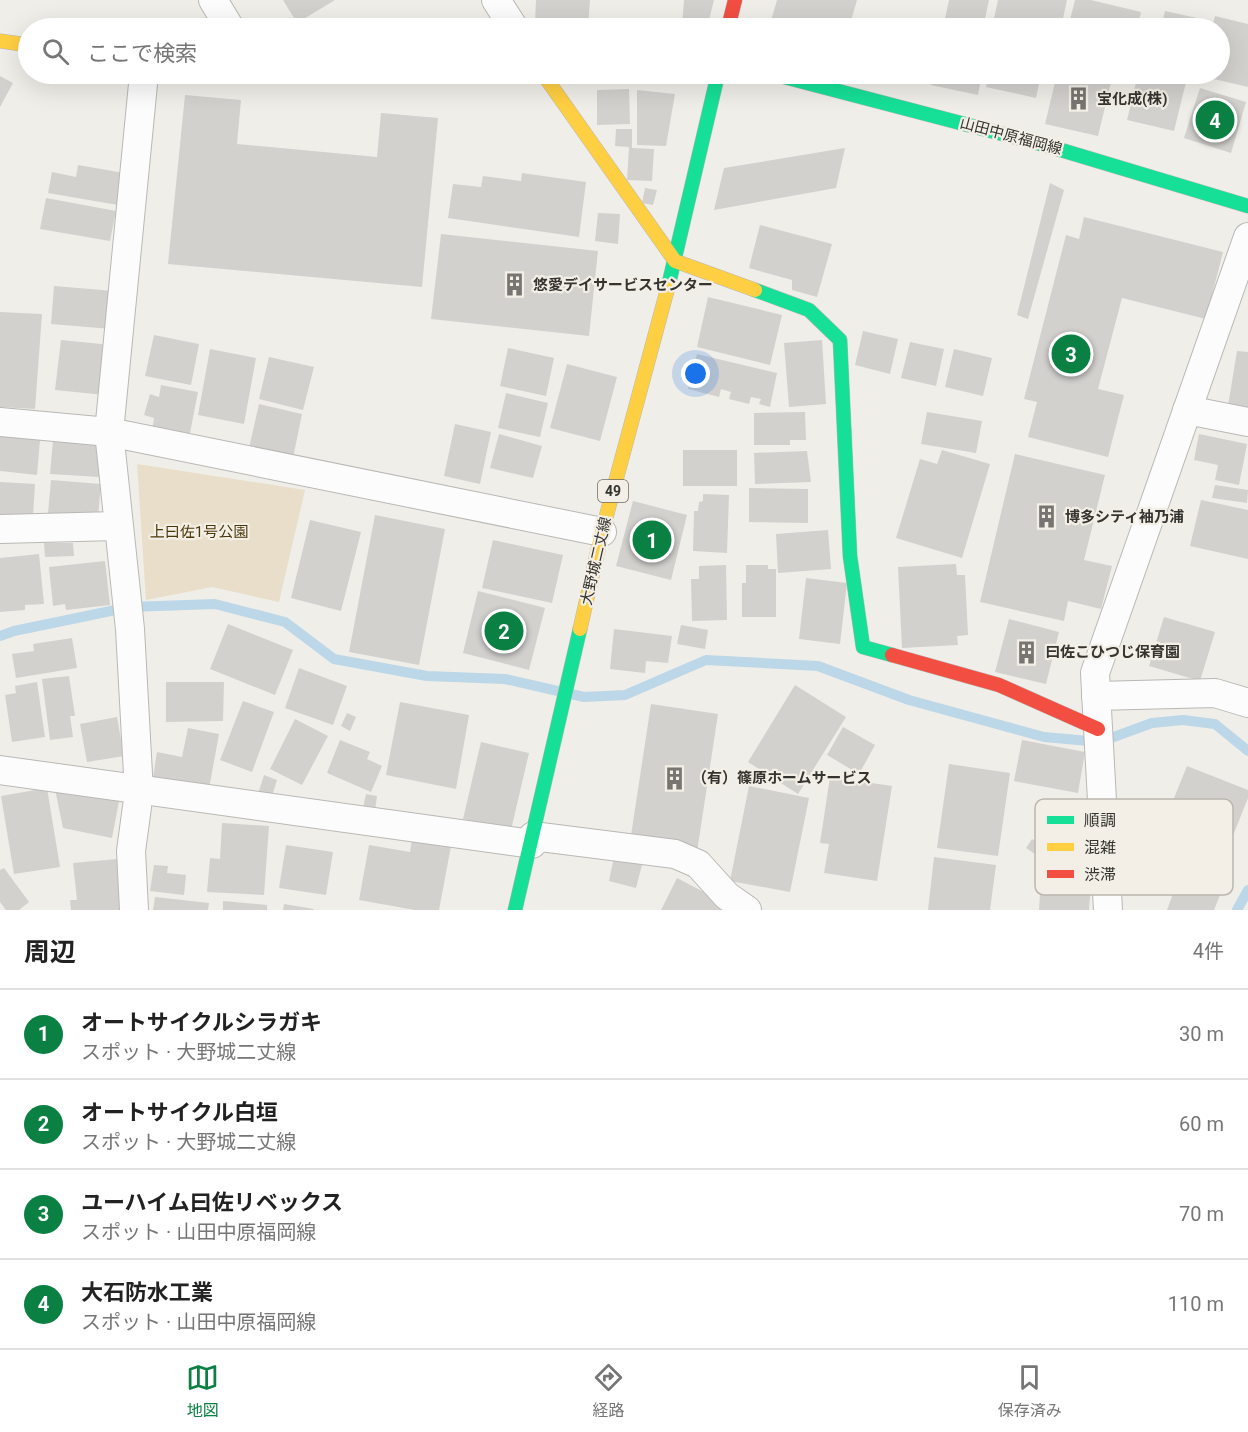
<!DOCTYPE html>
<html lang="ja">
<meta charset="utf-8">
<style>
:root{--surface:#fff;--page:#f2f2f2;--text:#222;--muted:#767676;--line:#e0e0e0;--accent:#0b8043}
body{margin:0;font-family:Roboto,"Noto Sans JP",sans-serif;background:var(--page);color:var(--text)}
.you{position:absolute;left:696px;top:374px;width:21px;height:21px;margin:-15px;border:4px solid #fff;border-radius:50%;background:#1a73e8;box-shadow:0 0 0 9px #1a73e833}
.badge{display:grid;place-items:center;width:39px;height:39px;border-radius:50%;background:var(--accent);color:#fff;font-size:20px;font-weight:700}
.pin{position:absolute;translate:-50% -50%;border:3px solid #fff;box-shadow:0 2px 6px #0006}
.list{margin:0;padding:0;list-style:none}
h2{display:flex;justify-content:space-between;align-items:center;height:78px;margin:0;padding:0 24px;font-size:26px}
h2 small{font-size:20px;font-weight:400;color:var(--muted)}
.list li{display:grid;grid-template-columns:39px 1fr auto;gap:18px;align-items:center;box-sizing:border-box;height:90px;padding:0 24px;border-top:2px solid var(--line)}
.list b{display:block;font-size:22px;white-space:nowrap}
.list p{margin:0;font-size:20px;white-space:nowrap;color:var(--muted)}
.list em{font-size:20px;font-style:normal;color:var(--muted)}
.icon{flex:none;width:33px;height:33px;fill:none;stroke:currentColor;stroke-width:2;stroke-linecap:round;stroke-linejoin:round}
.map{position:relative;flex:none;width:1248px;height:910px;overflow:hidden}
.search{position:absolute;background:var(--surface);box-shadow:0 6px 24px #0002;left:18px;right:18px;top:18px;height:66px;display:flex;align-items:center;gap:15px;box-sizing:border-box;padding:0 21px;border-radius:33px;color:var(--muted);font-size:22px}
.sheet{height:438px;background:var(--surface)}
nav{display:flex;justify-content:space-around;align-items:center;box-sizing:border-box;height:84px;border-top:2px solid var(--line);background:var(--surface);font-size:16px;color:var(--muted)}
nav a{display:grid;justify-items:center;gap:3px}
nav .on{color:var(--accent)}
.map>svg:first-child{display:block}
.green{fill:#e8deca}
.lines{fill:none;stroke-linecap:round;stroke-linejoin:round}
.stream{stroke:#bcd7e7;stroke-width:10}
.building{fill:#d3d1ce}
.street-casing{stroke:#b9b8b4;stroke-width:30}
.fast-casing{stroke:#b9b8b4;stroke-width:15}
.slow-casing{stroke:#b9b8b4;stroke-width:15}
.jam-casing{stroke:#b9b8b4;stroke-width:15}
.street{stroke:#fdfcfc;stroke-width:28}
.fast{stroke:#16e098;stroke-width:14}
.slow{stroke:#ffcf43;stroke-width:14}
.jam{stroke:#f24e42;stroke-width:14}
.labels{text-anchor:middle;stroke-width:4.5;stroke-linejoin:round;paint-order:stroke}
.shield{fill:#f3efe6;stroke:#6e6c67;stroke-width:1.5}
.shield-label{font-size:14px;font-weight:bold;fill:#353430}
.poi-label{font-size:15px;font-weight:bold;fill:#353430;stroke:#f3efe6;text-anchor:start}
.street-label{font-size:15px;fill:#353430;stroke:#f3efe6}
.park-label{font-size:15px;fill:#4b3808;stroke:#f3efe6}
.key{fill:#f3efe6;stroke:#bab7af;stroke-width:1.5}
.key-label{font-size:16px;fill:#353430}
</style>
<div class="map">
<svg width="1248" height="910" viewBox="0 0 1248 910">
<rect width="100%" height="100%" fill="#f0eee9"/>
<!-- green -->
<path class="green" d="M 137,464 L 305,490 L 279,602 L 212,587 L 146,600 Z"/>
<g class="lines">
<!-- stream -->
<g class="stream">
<path d="M 0,636 L 14,631 L 130,607 L 215,604 L 285,622 L 334,659 L 427,676 L 505,679 L 584,697 L 625,695 L 706,660 L 818,666 L 909,700 L 1044,737 L 1100,742 L 1152,723 L 1183,720 L 1215,724 L 1248,751"/>
<path d="M 1237,910 L 1248,890"/>
</g>
</g>
<!-- building -->
<g class="building">
<path d="M 283,0 L 335,0 L 297,23 Z"/>
<path d="M 536,0 L 590,0 L 588,27 L 535,23 Z"/>
<path d="M 684,0 L 714,0 L 707,28 L 682,27 Z"/>
<path d="M 777,0 L 857,0 L 849,28 L 769,28 Z"/>
<path d="M 949,0 L 989,0 L 983,28 L 943,28 Z"/>
<path d="M 998,0 L 1067,0 L 1061,28 L 992,28 Z"/>
<path d="M 1075,0 L 1091,0 L 1141,12 L 1137,28 L 1068,28 Z"/>
<path d="M 1165,11 L 1197,18 L 1195,28 L 1161,28 Z"/>
<path d="M 1215,16 L 1248,24 L 1248,87 L 1201,76 L 1201,74 L 1220,74 L 1220,28 L 1212,28 Z"/>
<path d="M 933,74 L 982,74 L 978,95 L 931,85 Z"/>
<path d="M 989,74 L 1041,74 L 1036,98 L 986,87 Z"/>
<path d="M 1057,74 L 1113,74 L 1098,136 L 1045,124 Z"/>
<path d="M 1138,74 L 1186,82 L 1174,131 L 1127,120 Z"/>
<path d="M 0,76 L 13,83 L 0,107 Z"/>
<path d="M 1200,88 L 1246,102 L 1231,153 L 1184,138 Z"/>
<path d="M 629,89 L 630,124 L 597,125 L 597,90 Z"/>
<path d="M 637,90 L 675,94 L 666,146 L 637,145 Z"/>
<path d="M 185,95 L 241,100 L 237,144 L 377,157 L 381,113 L 438,118 L 422,287 L 168,264 Z"/>
<path d="M 616,129 L 632,129 L 632,148 L 654,149 L 652,181 L 627,180 L 629,147 L 615,146 Z"/>
<path d="M 845,148 L 836,188 L 714,210 L 724,168 Z"/>
<path d="M 78,165 L 124,173 L 118,205 L 48,193 L 52,172 L 76,177 Z"/>
<path d="M 522,173 L 586,182 L 579,237 L 448,218 L 453,184 L 481,187 L 483,176 L 521,181 Z"/>
<path d="M 1050,183 L 1064,190 L 1028,319 L 1017,315 Z"/>
<path d="M 645,188 L 657,190 L 653,205 L 642,203 Z"/>
<path d="M 46,198 L 116,211 L 110,241 L 40,229 Z"/>
<path d="M 598,213 L 620,214 L 618,244 L 595,241 Z"/>
<path d="M 1084,217 L 1223,252 L 1206,319 L 1122,298 L 1098,389 L 1124,395 L 1108,457 L 1028,437 L 1037,402 L 1024,399 L 1066,235 L 1079,239 Z"/>
<path d="M 760,225 L 832,244 L 817,297 L 792,290 L 792,280 L 749,268 Z"/>
<path d="M 441,234 L 598,251 L 589,336 L 431,319 Z"/>
<path d="M 54,286 L 114,291 L 111,329 L 51,324 Z"/>
<path d="M 708,297 L 782,315 L 770,365 L 697,347 Z"/>
<path d="M 0,312 L 42,314 L 35,409 L 0,407 Z"/>
<path d="M 863,331 L 898,339 L 890,374 L 855,365 Z"/>
<path d="M 154,335 L 199,344 L 191,385 L 145,376 Z"/>
<path d="M 61,340 L 111,345 L 105,395 L 55,390 Z"/>
<path d="M 822,340 L 826,404 L 789,407 L 784,343 Z"/>
<path d="M 910,342 L 944,349 L 936,386 L 901,378 Z"/>
<path d="M 508,348 L 554,358 L 546,396 L 500,386 Z"/>
<path d="M 210,349 L 256,358 L 244,424 L 198,415 Z"/>
<path d="M 954,349 L 992,358 L 983,396 L 945,387 Z"/>
<path d="M 1237,351 L 1248,352 L 1248,409 L 1228,406 Z"/>
<path d="M 697,354 L 777,373 L 770,407 L 759,404 L 761,399 L 751,397 L 749,404 L 729,399 L 731,392 L 721,389 L 719,397 L 688,389 Z"/>
<path d="M 269,357 L 314,367 L 303,410 L 259,399 Z"/>
<path d="M 567,364 L 617,377 L 600,441 L 550,428 Z"/>
<path d="M 161,385 L 198,392 L 189,438 L 152,431 L 154,418 L 144,415 L 150,394 L 159,397 Z"/>
<path d="M 506,393 L 548,403 L 540,437 L 498,428 Z"/>
<path d="M 259,404 L 302,414 L 293,458 L 249,448 Z"/>
<path d="M 805,412 L 806,440 L 790,440 L 790,445 L 754,445 L 754,413 Z"/>
<path d="M 927,412 L 982,421 L 976,453 L 921,444 Z"/>
<path d="M 455,424 L 491,432 L 480,484 L 444,476 Z"/>
<path d="M 499,434 L 542,446 L 533,478 L 490,468 Z"/>
<path d="M 1199,434 L 1247,444 L 1239,485 L 1215,480 L 1218,465 L 1194,460 Z"/>
<path d="M 0,436 L 40,440 L 37,475 L 0,471 Z"/>
<path d="M 53,440 L 102,443 L 99,477 L 50,474 Z"/>
<rect x="683" y="450" width="54" height="36"/>
<path d="M 942,450 L 990,464 L 962,558 L 896,538 L 920,459 L 937,464 Z"/>
<path d="M 807,451 L 811,482 L 755,484 L 754,453 Z"/>
<path d="M 1015,454 L 1105,475 L 1084,560 L 1112,566 L 1101,609 L 1068,601 L 1064,621 L 980,602 Z"/>
<path d="M 51,480 L 101,484 L 98,517 L 48,513 Z"/>
<path d="M 0,482 L 35,484 L 33,516 L 0,514 Z"/>
<path d="M 1215,485 L 1248,490 L 1247,503 L 1212,498 Z"/>
<path d="M 749,488 L 808,489 L 808,523 L 749,522 Z"/>
<path d="M 703,494 L 729,495 L 727,553 L 693,551 L 694,511 L 698,511 L 699,502 L 703,501 Z"/>
<path d="M 1201,500 L 1248,510 L 1248,559 L 1190,546 Z"/>
<path d="M 633,501 L 687,515 L 671,580 L 616,566 Z"/>
<path d="M 375,515 L 445,529 L 419,665 L 349,652 Z"/>
<path d="M 310,520 L 361,532 L 341,611 L 291,598 Z"/>
<path d="M 828,530 L 831,569 L 778,573 L 776,534 Z"/>
<path d="M 493,540 L 563,555 L 552,603 L 482,588 Z"/>
<path d="M 44,543 L 73,543 L 74,556 L 45,557 Z"/>
<path d="M 39,554 L 44,604 L 25,605 L 25,610 L 0,612 L 0,558 Z"/>
<path d="M 105,561 L 110,605 L 66,610 L 65,604 L 53,606 L 49,567 Z"/>
<path d="M 956,564 L 957,575 L 965,575 L 968,635 L 957,636 L 958,645 L 902,648 L 898,567 Z"/>
<path d="M 726,565 L 727,620 L 692,621 L 691,579 L 699,579 L 699,566 Z"/>
<path d="M 746,565 L 768,565 L 768,569 L 776,569 L 776,617 L 742,617 L 742,583 L 746,583 Z"/>
<path d="M 806,578 L 847,583 L 840,644 L 799,639 Z"/>
<path d="M 478,591 L 545,608 L 529,670 L 463,653 Z"/>
<path d="M 1164,617 L 1215,632 L 1200,681 L 1149,666 Z"/>
<path d="M 1009,619 L 1059,632 L 1046,684 L 995,672 Z"/>
<path d="M 228,624 L 293,650 L 275,695 L 210,669 Z"/>
<path d="M 681,625 L 708,630 L 705,649 L 677,644 Z"/>
<path d="M 614,629 L 672,636 L 668,663 L 646,661 L 645,673 L 610,669 Z"/>
<path d="M 72,638 L 77,668 L 16,678 L 12,654 L 34,651 L 33,644 Z"/>
<path d="M 299,668 L 347,686 L 333,725 L 285,708 Z"/>
<path d="M 69,676 L 75,716 L 70,716 L 73,737 L 50,740 L 42,679 Z"/>
<path d="M 37,682 L 45,737 L 12,742 L 5,695 L 16,693 L 15,686 Z"/>
<path d="M 166,682 L 224,682 L 223,721 L 166,722 Z"/>
<path d="M 795,685 L 846,717 L 798,794 L 748,762 Z"/>
<path d="M 243,701 L 274,712 L 252,772 L 220,760 Z"/>
<path d="M 400,702 L 469,715 L 456,789 L 386,775 Z"/>
<path d="M 651,704 L 718,714 L 697,852 L 630,842 Z"/>
<path d="M 347,713 L 356,717 L 350,731 L 341,726 Z"/>
<path d="M 117,717 L 124,756 L 87,762 L 80,724 Z"/>
<path d="M 295,719 L 328,736 L 302,785 L 270,769 Z"/>
<path d="M 843,727 L 875,745 L 859,774 L 827,755 Z"/>
<path d="M 188,728 L 219,734 L 209,789 L 153,778 L 157,752 L 182,757 Z"/>
<path d="M 340,740 L 370,752 L 367,759 L 382,766 L 371,792 L 327,773 Z"/>
<path d="M 1022,740 L 1085,752 L 1078,793 L 1014,781 Z"/>
<path d="M 481,742 L 529,753 L 511,830 L 463,819 Z"/>
<path d="M 949,764 L 1010,773 L 998,856 L 937,848 Z"/>
<path d="M 1187,766 L 1248,790 L 1248,798 L 1217,876 L 1153,850 Z"/>
<path d="M 264,775 L 277,780 L 271,799 L 258,794 Z"/>
<path d="M 830,777 L 892,786 L 877,881 L 824,873 L 829,844 L 820,843 Z"/>
<path d="M 749,786 L 809,798 L 790,892 L 730,881 Z"/>
<path d="M 47,788 L 60,867 L 14,874 L 1,796 Z"/>
<path d="M 55,789 L 119,801 L 112,838 L 63,828 Z"/>
<path d="M 366,794 L 377,796 L 375,811 L 363,808 Z"/>
<path d="M 222,823 L 269,826 L 264,895 L 207,892 L 210,858 L 220,859 Z"/>
<path d="M 412,839 L 451,846 L 439,910 L 415,910 L 359,900 L 369,845 L 410,852 Z"/>
<path d="M 1032,839 L 1044,846 L 1038,856 L 1026,848 Z"/>
<path d="M 286,845 L 333,852 L 326,895 L 279,888 Z"/>
<path d="M 614,857 L 642,865 L 636,888 L 609,881 Z"/>
<path d="M 934,857 L 996,865 L 990,910 L 928,910 Z"/>
<path d="M 117,859 L 122,910 L 71,910 L 70,900 L 77,900 L 73,863 Z"/>
<path d="M 1042,862 L 1092,865 L 1089,910 L 1039,910 Z"/>
<path d="M 154,865 L 168,866 L 167,873 L 186,875 L 184,895 L 150,891 Z"/>
<path d="M 4,868 L 29,902 L 19,910 L 6,910 L 0,902 L 0,870 Z"/>
<path d="M 1182,869 L 1224,885 L 1214,910 L 1167,910 Z"/>
<path d="M 677,878 L 723,902 L 719,910 L 661,910 Z"/>
<path d="M 155,897 L 209,903 L 208,910 L 153,910 Z"/>
<path d="M 223,901 L 267,905 L 267,910 L 223,910 Z"/>
<path d="M 284,904 L 314,909 L 313,910 L 283,910 Z"/>
</g>
<g class="lines">
<defs>
<g id="street">
<path d="M 213,0 L 230,28"/>
<path d="M 496,0 L 514,28"/>
<path d="M 1187,410 L 1248,422"/>
<path d="M 0,422 L 109,432 L 602,532"/>
<path d="M 0,529 L 117,526"/>
<path d="M 1096,696 L 1215,693 L 1248,703"/>
<path d="M 0,770 L 532,844"/>
<path d="M 533,836 L 675,854 L 698,864 L 727,896 L 747,910"/>
<path d="M 134,910 L 131,851 L 139,792 L 130,629 L 109,432 L 144,74"/>
<path d="M 1108,910 L 1095,673 L 1248,237"/>
</g>
<g id="fast">
<path d="M 773,74 L 1041,144 L 1248,206"/>
<path d="M 668,287 L 718,74"/>
<path d="M 755,290 L 809,310 L 840,340 L 850,556 L 863,647 L 892,655"/>
<path d="M 515,910 L 580,629"/>
</g>
<g id="slow">
<path d="M 0,41 L 28,45"/>
<path d="M 543,74 L 675,261 L 755,290"/>
<path d="M 580,629 L 602,532 L 668,287"/>
</g>
<g id="jam">
<path d="M 728,28 L 735,0"/>
<path d="M 892,655 L 999,685 L 1098,729"/>
</g>
</defs>
<!-- street casing -->
<use href="#street" class="street-casing"/>
<!-- fast casing -->
<use href="#fast" class="fast-casing"/>
<!-- slow casing -->
<use href="#slow" class="slow-casing"/>
<!-- jam casing -->
<use href="#jam" class="jam-casing"/>
<!-- street -->
<use href="#street" class="street"/>
<!-- fast -->
<use href="#fast" class="fast"/>
<!-- slow -->
<use href="#slow" class="slow"/>
<!-- jam -->
<use href="#jam" class="jam"/>
</g>
<!-- icons -->
<defs>
<symbol id="building-bare" viewBox="-9 -9 18 18"><path d="M-4-6H4V6H1V3H-1V6H-4ZM-2.5-4.3h1.7v1.8h-1.7ZM.8-4.3h1.7v1.8H.8ZM-2.5-1h1.7V.8h-1.7ZM.8-1h1.7V.8H.8Z" fill="#767571" stroke="#f3efe6" stroke-width="2.5" paint-order="stroke"/></symbol>
</defs>
<g fill-rule="evenodd">
<use href="#building-bare" x="1062" y="82" width="33" height="33"/>
<use href="#building-bare" x="498" y="268" width="33" height="33"/>
<use href="#building-bare" x="1030" y="500" width="33" height="33"/>
<use href="#building-bare" x="1010" y="636" width="33" height="33"/>
<use href="#building-bare" x="658" y="762" width="33" height="33"/>
</g>
<g class="labels">
<!-- shield labels -->
<rect class="shield" x="598" y="480" width="30" height="22" rx="4.5"/>
<g class="shield-label">
<text x="613" y="496">49</text>
</g>
<!-- poi labels -->
<g class="poi-label">
<text x="1097" y="104">宝化成(株)</text>
<text x="533" y="290">悠愛デイサービスセンター</text>
<text x="1065" y="522">博多シティ袖乃浦</text>
<text x="1045" y="657">曰佐こひつじ保育園</text>
<text x="692" y="783">（有）篠原ホームサービス</text>
</g>
<!-- street labels -->
<g class="street-label">
<text transform="translate(1011 136) rotate(15)" y="5">山田中原福岡線</text>
<text transform="translate(596 561) rotate(-77)" y="5">大野城二丈線</text>
</g>
<!-- park labels -->
<g class="park-label">
<text x="199" y="537">上曰佐1号公園</text>
</g>
</g>
<!-- legend -->
<rect x="1035" y="799" width="198" height="96" rx="9" class="key"/>
<rect x="1047" y="816" width="27" height="8" fill="#16e098"/>
<rect x="1047" y="843" width="27" height="8" fill="#ffcf43"/>
<rect x="1047" y="870" width="27" height="8" fill="#f24e42"/>
<g class="key-label">
<text x="1084" y="826">順調</text>
<text x="1084" y="853">混雑</text>
<text x="1084" y="880">渋滞</text>
</g>
</svg>
<div class="you"></div>
<div class="pin badge" style="left:652px;top:540px">1</div>
<div class="pin badge" style="left:504px;top:631px">2</div>
<div class="pin badge" style="left:1071px;top:354px">3</div>
<div class="pin badge" style="left:1215px;top:120px">4</div>
<div class="search"><svg class="icon" aria-label="search" viewBox="0 0 24 24"><circle cx="10" cy="10" r="6"/><path d="M15 15l6 6"/></svg>ここで検索</div>
</div>
<section class="sheet">
<h2>周辺<small>4件</small></h2>
<ul class="list">
<li><span class="badge">1</span><div><b>オートサイクルシラガキ</b><p>スポット · 大野城二丈線</p></div><em>30 m</em></li>
<li><span class="badge">2</span><div><b>オートサイクル白垣</b><p>スポット · 大野城二丈線</p></div><em>60 m</em></li>
<li><span class="badge">3</span><div><b>ユーハイム曰佐リベックス</b><p>スポット · 山田中原福岡線</p></div><em>70 m</em></li>
<li><span class="badge">4</span><div><b>大石防水工業</b><p>スポット · 山田中原福岡線</p></div><em>110 m</em></li>
</ul>
</section>
<nav>
<a class="on"><svg class="icon" aria-label="map" viewBox="0 0 24 24"><path d="M3 6l6-2 6 2 6-2v14l-6 2-6-2-6 2zM9 4v14M15 6v14"/></svg>地図</a>
<a><svg class="icon" aria-label="directions" viewBox="0 0 24 24"><path d="M12 3l9 9-9 9-9-9zM9 14v-3h6M13 9l2 2-2 2"/></svg>経路</a>
<a><svg class="icon" aria-label="saved" viewBox="0 0 24 24"><path d="M7 4h10v16l-5-4-5 4z"/></svg>保存済み</a>
</nav>
